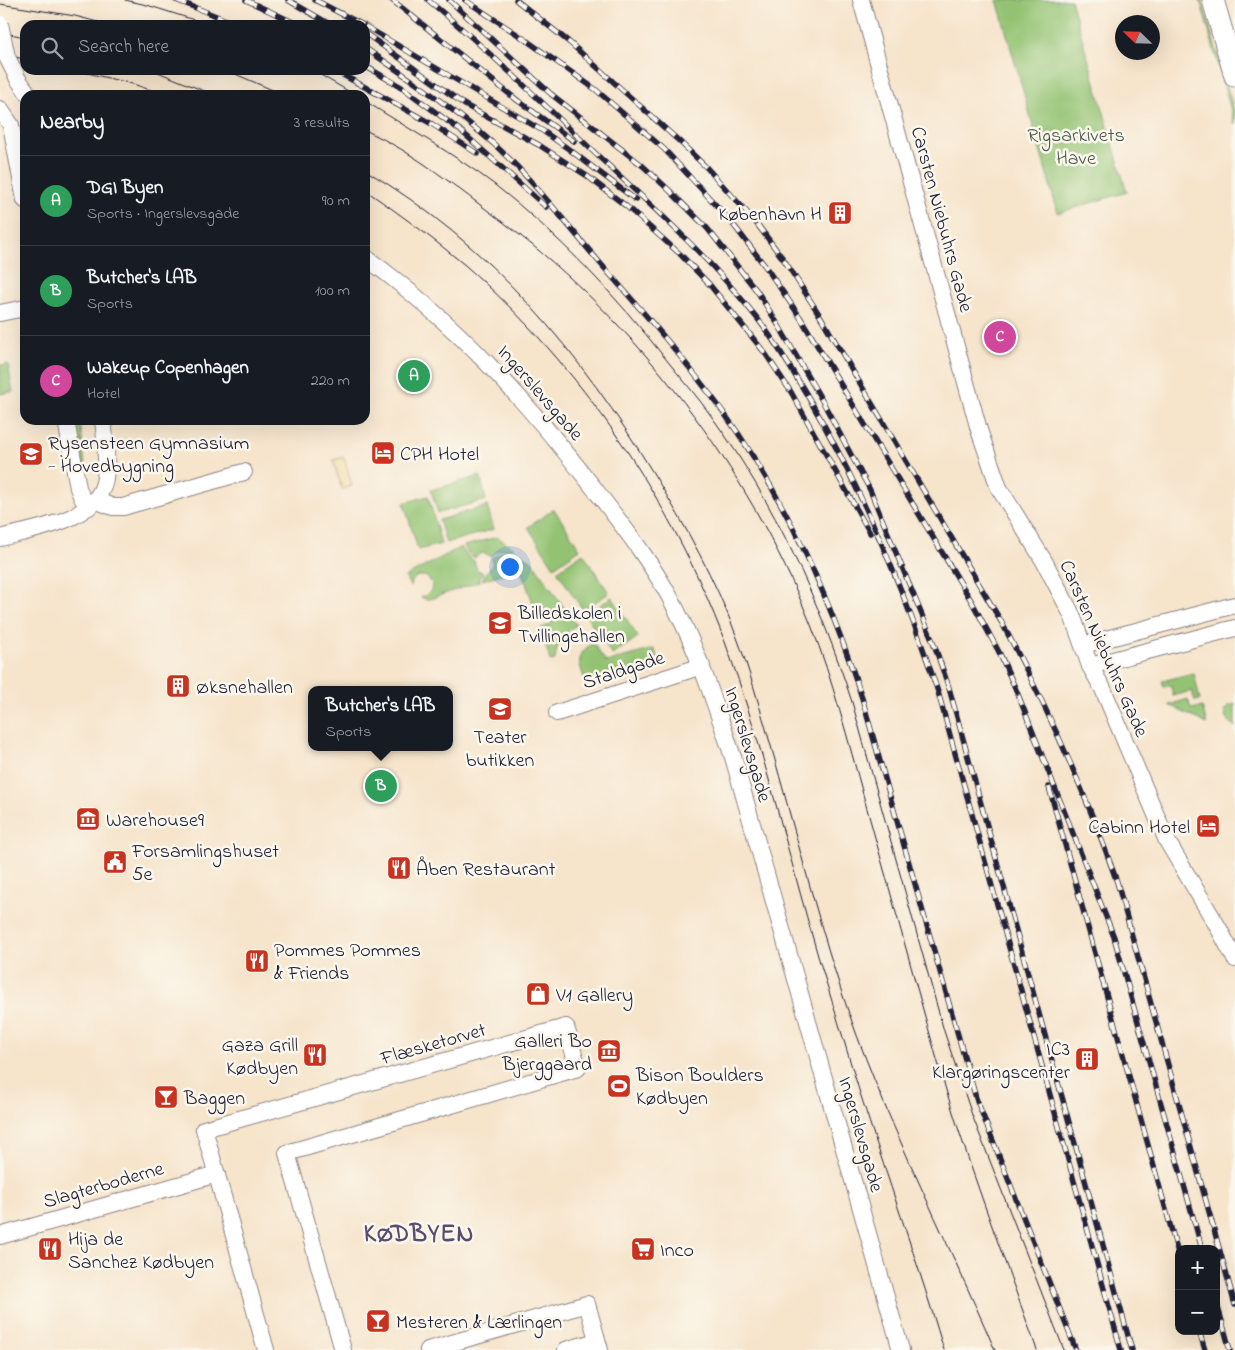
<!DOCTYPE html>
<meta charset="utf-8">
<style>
:root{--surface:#171b24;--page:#20242c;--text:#f1f3f6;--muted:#9ea1a6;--line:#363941;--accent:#c8321e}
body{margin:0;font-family:"Indie Flower",sans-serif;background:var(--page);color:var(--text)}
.controls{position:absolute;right:15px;bottom:15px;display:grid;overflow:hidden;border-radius:10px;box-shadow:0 5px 20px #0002}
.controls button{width:45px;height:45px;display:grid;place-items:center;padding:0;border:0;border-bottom:1px solid var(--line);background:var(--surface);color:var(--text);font:25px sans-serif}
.compass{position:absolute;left:1115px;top:15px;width:45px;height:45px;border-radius:50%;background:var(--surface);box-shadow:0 5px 20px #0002;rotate:293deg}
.you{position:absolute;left:509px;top:566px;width:18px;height:18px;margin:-12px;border:4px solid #fff;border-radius:50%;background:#1a73e8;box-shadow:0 0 0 8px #1a73e833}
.badge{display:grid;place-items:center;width:32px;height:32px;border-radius:50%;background:var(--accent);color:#fff;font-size:16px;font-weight:700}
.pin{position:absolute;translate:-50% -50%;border:2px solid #fff;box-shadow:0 1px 5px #0006}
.popup{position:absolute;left:308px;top:686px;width:145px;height:65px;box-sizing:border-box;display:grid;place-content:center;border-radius:10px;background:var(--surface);filter:drop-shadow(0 1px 4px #0005);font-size:16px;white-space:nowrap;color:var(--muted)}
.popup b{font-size:19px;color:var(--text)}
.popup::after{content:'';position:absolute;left:50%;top:100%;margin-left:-10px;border:10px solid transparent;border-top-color:var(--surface)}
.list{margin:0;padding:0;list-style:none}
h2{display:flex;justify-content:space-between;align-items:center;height:65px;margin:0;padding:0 20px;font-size:21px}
h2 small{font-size:16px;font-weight:400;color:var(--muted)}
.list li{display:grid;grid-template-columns:32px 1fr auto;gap:15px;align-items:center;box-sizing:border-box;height:90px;padding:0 20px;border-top:1px solid var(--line)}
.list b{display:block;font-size:19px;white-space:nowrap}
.list p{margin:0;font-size:16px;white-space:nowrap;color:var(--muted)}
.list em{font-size:16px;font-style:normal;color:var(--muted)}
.icon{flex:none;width:28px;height:28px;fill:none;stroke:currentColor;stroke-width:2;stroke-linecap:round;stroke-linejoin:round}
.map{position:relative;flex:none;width:1235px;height:1350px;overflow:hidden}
.search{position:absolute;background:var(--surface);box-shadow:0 5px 20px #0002;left:20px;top:20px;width:350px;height:55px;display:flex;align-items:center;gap:12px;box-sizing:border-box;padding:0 18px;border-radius:15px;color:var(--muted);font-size:19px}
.panel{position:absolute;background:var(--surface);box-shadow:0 5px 20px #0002;left:20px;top:90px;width:350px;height:335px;border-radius:15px}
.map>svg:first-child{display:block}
.green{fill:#93c372;stroke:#5a7256}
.sand{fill:#eeda9e;stroke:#887e6c}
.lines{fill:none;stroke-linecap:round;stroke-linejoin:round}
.minor-casing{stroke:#8c8383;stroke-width:18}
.major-casing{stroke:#8c8383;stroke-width:23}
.minor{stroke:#fff;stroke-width:16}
.major{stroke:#fff;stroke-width:21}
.tram{stroke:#22223b;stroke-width:1}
.rail-casing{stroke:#22223b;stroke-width:5.5}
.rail{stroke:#fbf7ec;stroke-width:4;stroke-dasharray:11;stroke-linecap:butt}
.minor-bridge-casing{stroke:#8c8383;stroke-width:18;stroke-linecap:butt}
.minor-bridge{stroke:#fff;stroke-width:16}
.labels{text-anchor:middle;stroke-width:5;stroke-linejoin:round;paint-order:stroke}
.park-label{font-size:20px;fill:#4a5a4e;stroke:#fbf7ec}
.poi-label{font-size:20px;fill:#22223b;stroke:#fbf7ec;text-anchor:start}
.street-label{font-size:20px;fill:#22223b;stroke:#fbf7ec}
.district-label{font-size:25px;font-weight:bold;letter-spacing:1px;fill:#594b71;stroke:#fbf7ec}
</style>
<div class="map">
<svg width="1235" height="1350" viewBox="0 0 1235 1350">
<rect width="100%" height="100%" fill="#fbf7ec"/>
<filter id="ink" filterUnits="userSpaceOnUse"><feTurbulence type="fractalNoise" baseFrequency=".02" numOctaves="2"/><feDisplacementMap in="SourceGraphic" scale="10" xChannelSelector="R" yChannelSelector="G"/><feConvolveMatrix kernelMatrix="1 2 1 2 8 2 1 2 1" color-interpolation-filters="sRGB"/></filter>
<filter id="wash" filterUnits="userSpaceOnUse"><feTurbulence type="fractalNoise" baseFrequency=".0096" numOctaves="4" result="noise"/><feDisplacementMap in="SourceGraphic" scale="20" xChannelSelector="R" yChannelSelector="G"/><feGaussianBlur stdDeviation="1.12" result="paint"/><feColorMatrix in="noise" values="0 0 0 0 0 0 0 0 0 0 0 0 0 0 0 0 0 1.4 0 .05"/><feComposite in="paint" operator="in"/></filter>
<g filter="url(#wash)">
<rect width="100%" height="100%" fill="#f6e4cb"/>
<!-- green -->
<g class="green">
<path d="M 997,0 L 1071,0 L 1127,192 L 1058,213 Z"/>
<path d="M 1200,0 L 1202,0 L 1235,114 L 1235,125 Z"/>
<path d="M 8,364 L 13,392 L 0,394 L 0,365 Z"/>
<path d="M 73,420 L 80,420 L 86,475 L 83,475 Z"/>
<path d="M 480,476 L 486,500 L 438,513 L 431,490 Z"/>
<path d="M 428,496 L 441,544 L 418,550 L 404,503 Z"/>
<path d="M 487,506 L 494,529 L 446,543 L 439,520 Z"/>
<path d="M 554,509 L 580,549 L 554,567 L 528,527 Z"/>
<path d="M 497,537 L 514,548 L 499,550 L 490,556 C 484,552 479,553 475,558 L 468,553 L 464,546 Z"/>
<path d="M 461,547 L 466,554 L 474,561 L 477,570 L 483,572 L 478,582 L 427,600 L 421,597 C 429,595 432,591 432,583 L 427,577 C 418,574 412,577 411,587 L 405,577 Z"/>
<path d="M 517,551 L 532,561 L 576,625 C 563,635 556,644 555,660 L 550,661 L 541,628 L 552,624 L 549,613 L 538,616 L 522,573 L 519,569 L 482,580 L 486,572 L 492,567 L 492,558 L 500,553 Z"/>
<path d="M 583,553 L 609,593 L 583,610 L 557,571 Z"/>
<path d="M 612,597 L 638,637 L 612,655 L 586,615 Z"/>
<path d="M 593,643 L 606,662 L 654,649 L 661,666 L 591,686 L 586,684 C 580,664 573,656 593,643 Z"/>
<path d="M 1194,673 L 1200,700 L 1195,701 L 1192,691 L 1173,696 L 1171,686 L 1164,687 L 1162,681 Z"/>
<path d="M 1188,699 L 1191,709 L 1202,707 L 1207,724 L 1169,705 Z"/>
<path d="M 1235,704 L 1235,727 L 1226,718 L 1224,711 L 1228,706 Z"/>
</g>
<!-- sand -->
<path class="sand" d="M 344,457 L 352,486 L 342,489 L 333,460 Z"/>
</g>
<g filter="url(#ink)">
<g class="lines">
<defs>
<g id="minor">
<path d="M 861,0 L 979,430 L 999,488 L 1044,561 L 1072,615 L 1090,666 L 1103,689 L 1167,841 L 1218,927 L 1235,959"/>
<path d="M 18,79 L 29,95"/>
<path d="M 0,109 L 11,125 L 25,200"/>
<path d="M 365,257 C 456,323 525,399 593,487 C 623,526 654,565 676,609 C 700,656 716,707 733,757 L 901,1350"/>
<path d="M 0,313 L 25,308"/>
<path d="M 66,420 L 78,488 L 82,498 L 89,507"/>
<path d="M 95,500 L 113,507 L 123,507 L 244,472"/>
<path d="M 0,538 C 34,529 99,521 105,478 C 108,460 105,438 103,420"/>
<path d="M 1083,645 L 1235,605"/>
<path d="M 1090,666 L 1235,628"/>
<path d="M 557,713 L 702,666"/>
<path d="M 0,1236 L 217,1174"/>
<path d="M 266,1350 L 204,1129 L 566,1027 L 578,1068 L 287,1153 L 343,1350"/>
<path d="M 428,1350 L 587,1304 L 600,1350"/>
<path d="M 566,1350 L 597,1341"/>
</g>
<path id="major" d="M 1213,0 L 1235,76"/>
</defs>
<!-- minor casing -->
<use href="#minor" class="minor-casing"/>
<!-- major casing -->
<use href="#major" class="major-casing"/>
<!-- minor -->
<use href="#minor" class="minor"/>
<!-- major -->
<use href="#major" class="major"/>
<!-- tram -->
<g class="tram">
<path d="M 125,0 L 147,5 L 210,25"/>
<path d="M 0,4 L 75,16 L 109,25"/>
<path d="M 0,32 L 25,37"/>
<path d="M 0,54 L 25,59"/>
<path d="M 75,70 L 133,84 L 165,95"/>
<path d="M 153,70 L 214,95"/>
<path d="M 226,70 L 284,95"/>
<path d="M 312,70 L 355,95"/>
<path d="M 365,101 C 409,129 454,154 495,185 C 559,235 615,295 665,358 C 681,378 698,397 712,417 C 775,504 819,600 852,702 L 944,1031 L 972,1115 L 1064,1350"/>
<path d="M 365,130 C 417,154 457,188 503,222 C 639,325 747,466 811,625 C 833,681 848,740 864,798 C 888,884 912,970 936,1056 C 964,1155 1002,1252 1037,1350"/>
<path d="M 365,170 C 490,244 581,353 655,476 C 686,527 715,579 736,635 C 750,671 760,709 771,746 C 794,827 815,910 841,990 C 882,1114 943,1230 995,1350"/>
<path d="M 365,190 C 400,214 434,239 466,266 C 581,367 671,499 725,642 C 763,744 787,851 818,956 C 832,1000 845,1045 859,1090 C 887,1177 918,1263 944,1350"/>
</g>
<defs>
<g id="rail">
<path d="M 176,0 L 239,25"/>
<path d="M 246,0 L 299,25"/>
<path d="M 288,0 L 331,25"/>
<path d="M 315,0 L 363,25"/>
<path d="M 392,0 L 517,100 L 574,141"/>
<path d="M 428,0 C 487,49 542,102 597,155 C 652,206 710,258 757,318 C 776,342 791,369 807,395 C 862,489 904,590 938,692 L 1121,1350"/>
<path d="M 449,0 L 551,94 L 643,166 L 669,190 L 707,228 L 757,291 L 779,326 L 824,404 L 870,490 L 934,644 L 949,688 L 1132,1350"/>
<path d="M 465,0 L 523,38 L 595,89 L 664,149 L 729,219 L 765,266 L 800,317 L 972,602 L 999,652 L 1017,692 L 1114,937 L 1202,1249"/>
<path d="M 516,0 L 569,42 L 679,141 L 707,168 L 754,220 L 784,260 L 819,314 L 1002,623 C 1047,707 1086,793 1117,882 L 1235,1305"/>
<path d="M 365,26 L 543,131 L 570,150 L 636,200"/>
<path d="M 365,33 L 465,105 L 539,145 L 587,176 L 626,206 L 680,254 L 709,284 L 765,353 L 791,392 L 870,533"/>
<path d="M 365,48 C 410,79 455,109 496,146 C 537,184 570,229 607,271 C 653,323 699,376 738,433 C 793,515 832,605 862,698 L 976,1098 L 1076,1350"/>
<path d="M 365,66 L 403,88 L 461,131 L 546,207"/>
<path d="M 334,70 L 432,124 L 478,154"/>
<path d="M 1049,787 L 1179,1257"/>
<path d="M 1216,1300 L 1230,1350"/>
<path d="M 1199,1331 L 1205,1350"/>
</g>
</defs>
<!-- rail casing -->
<use href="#rail" class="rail-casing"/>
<!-- rail -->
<use href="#rail" class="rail"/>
<defs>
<path id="minor-bridge" d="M 0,24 L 7,57 L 18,79"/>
</defs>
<!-- minor-bridge casing -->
<use href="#minor-bridge" class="minor-bridge-casing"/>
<!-- minor-bridge -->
<use href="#minor-bridge" class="minor-bridge"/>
</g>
</g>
<!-- icons -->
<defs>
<symbol id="building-square" viewBox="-11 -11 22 22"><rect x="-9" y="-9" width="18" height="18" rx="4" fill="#c8321e" stroke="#fbf7ec"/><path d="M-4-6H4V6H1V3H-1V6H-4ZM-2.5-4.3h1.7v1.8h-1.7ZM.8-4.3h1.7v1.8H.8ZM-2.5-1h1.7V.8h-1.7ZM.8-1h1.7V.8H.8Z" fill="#fff"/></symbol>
<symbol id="hotel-square" viewBox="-11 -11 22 22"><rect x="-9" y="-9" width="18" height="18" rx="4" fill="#c8321e" stroke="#fbf7ec"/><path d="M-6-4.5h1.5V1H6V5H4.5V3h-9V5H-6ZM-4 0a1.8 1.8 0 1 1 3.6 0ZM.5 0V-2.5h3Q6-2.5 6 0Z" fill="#fff"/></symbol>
<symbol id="university-square" viewBox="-11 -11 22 22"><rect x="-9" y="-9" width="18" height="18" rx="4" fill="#c8321e" stroke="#fbf7ec"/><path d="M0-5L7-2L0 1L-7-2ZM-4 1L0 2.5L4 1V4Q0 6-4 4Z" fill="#fff"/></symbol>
<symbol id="school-square" viewBox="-11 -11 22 22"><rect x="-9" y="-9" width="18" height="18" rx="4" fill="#c8321e" stroke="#fbf7ec"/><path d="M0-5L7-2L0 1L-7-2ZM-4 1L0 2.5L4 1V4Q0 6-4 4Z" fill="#fff"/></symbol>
<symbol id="museum-square" viewBox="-11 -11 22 22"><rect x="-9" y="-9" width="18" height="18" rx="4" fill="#c8321e" stroke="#fbf7ec"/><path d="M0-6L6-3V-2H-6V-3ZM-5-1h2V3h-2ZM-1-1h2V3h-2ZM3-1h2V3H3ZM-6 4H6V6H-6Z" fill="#fff"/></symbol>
<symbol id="civic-square" viewBox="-11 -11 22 22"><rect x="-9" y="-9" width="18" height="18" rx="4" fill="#c8321e" stroke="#fbf7ec"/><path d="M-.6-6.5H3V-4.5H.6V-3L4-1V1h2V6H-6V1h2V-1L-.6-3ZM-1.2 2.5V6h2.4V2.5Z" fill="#fff"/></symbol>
<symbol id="restaurant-square" viewBox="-11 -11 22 22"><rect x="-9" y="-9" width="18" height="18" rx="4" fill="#c8321e" stroke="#fbf7ec"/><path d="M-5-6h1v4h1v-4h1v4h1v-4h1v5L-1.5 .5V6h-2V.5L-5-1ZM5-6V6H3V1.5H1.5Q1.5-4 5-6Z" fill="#fff"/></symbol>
<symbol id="shop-square" viewBox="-11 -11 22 22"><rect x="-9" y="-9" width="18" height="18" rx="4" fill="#c8321e" stroke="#fbf7ec"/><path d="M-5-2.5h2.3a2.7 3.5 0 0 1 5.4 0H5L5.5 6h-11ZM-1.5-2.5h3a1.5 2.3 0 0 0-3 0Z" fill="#fff"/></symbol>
<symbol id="stadium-square" viewBox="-11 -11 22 22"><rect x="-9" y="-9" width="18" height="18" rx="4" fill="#c8321e" stroke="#fbf7ec"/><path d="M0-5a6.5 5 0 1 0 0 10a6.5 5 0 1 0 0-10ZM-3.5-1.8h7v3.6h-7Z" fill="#fff"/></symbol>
<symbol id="bar-square" viewBox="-11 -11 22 22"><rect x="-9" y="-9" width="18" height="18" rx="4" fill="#c8321e" stroke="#fbf7ec"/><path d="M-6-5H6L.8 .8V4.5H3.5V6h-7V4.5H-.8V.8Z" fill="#fff"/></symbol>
<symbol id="supermarket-square" viewBox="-11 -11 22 22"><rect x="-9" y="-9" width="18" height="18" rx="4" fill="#c8321e" stroke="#fbf7ec"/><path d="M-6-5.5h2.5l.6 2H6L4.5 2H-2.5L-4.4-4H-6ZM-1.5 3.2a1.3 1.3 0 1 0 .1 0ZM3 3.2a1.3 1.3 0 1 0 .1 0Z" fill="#fff"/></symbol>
</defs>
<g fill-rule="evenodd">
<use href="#building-square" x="826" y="199" width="28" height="28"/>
<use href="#hotel-square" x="369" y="439" width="28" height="28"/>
<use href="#university-square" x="17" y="440" width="28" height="28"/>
<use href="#school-square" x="486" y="609" width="28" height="28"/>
<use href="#building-square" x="164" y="672" width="28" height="28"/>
<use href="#school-square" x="486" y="695" width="28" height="28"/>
<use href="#museum-square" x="74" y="805" width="28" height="28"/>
<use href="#hotel-square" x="1194" y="812" width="28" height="28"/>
<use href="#civic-square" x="101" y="848" width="28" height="28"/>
<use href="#restaurant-square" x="385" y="854" width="28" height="28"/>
<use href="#restaurant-square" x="243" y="947" width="28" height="28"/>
<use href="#shop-square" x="524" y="980" width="28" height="28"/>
<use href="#museum-square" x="595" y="1037" width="28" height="28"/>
<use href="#restaurant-square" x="301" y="1041" width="28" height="28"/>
<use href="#building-square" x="1073" y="1045" width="28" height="28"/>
<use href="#stadium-square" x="605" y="1072" width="28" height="28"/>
<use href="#bar-square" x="152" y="1083" width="28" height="28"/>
<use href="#restaurant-square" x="36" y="1235" width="28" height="28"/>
<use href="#supermarket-square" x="629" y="1235" width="28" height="28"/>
<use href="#bar-square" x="364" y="1307" width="28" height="28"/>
</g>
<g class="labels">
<!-- park labels -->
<g class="park-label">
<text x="1076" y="141">Rigsarkivets<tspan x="1076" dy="23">Have</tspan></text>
</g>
<!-- poi labels -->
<g class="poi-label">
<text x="822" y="220" text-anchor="end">København H</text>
<text x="48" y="449">Rysensteen Gymnasium<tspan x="48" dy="23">- Hovedbygning</tspan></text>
<text x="400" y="460">CPH Hotel</text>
<text x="518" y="619">Billedskolen i<tspan x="518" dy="23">Tvillingehallen</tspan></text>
<text x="196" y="693">Øksnehallen</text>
<text x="500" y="743" text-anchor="middle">Teater<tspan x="500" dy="23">butikken</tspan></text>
<text x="106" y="826">Warehouse9</text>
<text x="1190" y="833" text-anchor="end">Cabinn Hotel</text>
<text x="132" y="857">Forsamlingshuset<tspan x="132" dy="23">5e</tspan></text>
<text x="416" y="875">Åben Restaurant</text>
<text x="274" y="956">Pommes Pommes<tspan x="274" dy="23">&amp; Friends</tspan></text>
<text x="556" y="1001">V1 Gallery</text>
<text x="592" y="1047" text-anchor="end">Galleri Bo<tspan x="592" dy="23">Bjerggaard</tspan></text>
<text x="298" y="1051" text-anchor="end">Gaza Grill<tspan x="298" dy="23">Kødbyen</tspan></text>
<text x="1070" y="1055" text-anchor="end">IC3<tspan x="1070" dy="23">Klargøringscenter</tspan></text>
<text x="636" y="1081">Bison Boulders<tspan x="636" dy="23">Kødbyen</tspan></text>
<text x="184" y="1104">Baggen</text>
<text x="68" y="1245">Hija de<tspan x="68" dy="23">Sanchez Kødbyen</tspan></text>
<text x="660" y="1256">Inco</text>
<text x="396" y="1328">Mesteren &amp; Lærlingen</text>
</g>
<!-- street labels -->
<g class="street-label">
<text transform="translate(943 219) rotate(75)" y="7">Carsten Niebuhrs Gade</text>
<text transform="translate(541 392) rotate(49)" y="7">Ingerslevsgade</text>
<text transform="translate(1105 648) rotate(66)" y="7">Carsten Niebuhrs Gade</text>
<text transform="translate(623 669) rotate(-18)" y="7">Staldgade</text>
<text transform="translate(749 744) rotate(73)" y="7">Ingerslevsgade</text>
<text transform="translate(433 1043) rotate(-16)" y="7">Flæsketorvet</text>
<text transform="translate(862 1134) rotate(74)" y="7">Ingerslevsgade</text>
<text transform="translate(103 1184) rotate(-16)" y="7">Slagterboderne</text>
</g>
<!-- district labels -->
<g class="district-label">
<text x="419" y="1241">KØDBYEN</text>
</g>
</g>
</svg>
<div class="controls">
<button>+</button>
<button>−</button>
</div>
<svg class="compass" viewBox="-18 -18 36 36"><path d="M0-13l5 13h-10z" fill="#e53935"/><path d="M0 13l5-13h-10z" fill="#9ea1a6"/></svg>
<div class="you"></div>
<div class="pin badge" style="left:414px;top:376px;background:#2e9e5b">A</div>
<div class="pin badge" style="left:381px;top:786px;background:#2e9e5b">B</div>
<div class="popup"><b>Butcher's LAB</b>Sports</div>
<div class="pin badge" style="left:1000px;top:337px;background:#d1479c">C</div>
<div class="search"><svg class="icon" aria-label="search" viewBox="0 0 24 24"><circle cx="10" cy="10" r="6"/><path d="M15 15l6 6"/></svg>Search here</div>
<section class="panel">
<h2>Nearby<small>3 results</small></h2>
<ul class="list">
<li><span class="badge" style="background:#2e9e5b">A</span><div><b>DGI Byen</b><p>Sports · Ingerslevsgade</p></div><em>90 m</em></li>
<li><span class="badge" style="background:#2e9e5b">B</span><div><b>Butcher's LAB</b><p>Sports</p></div><em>100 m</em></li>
<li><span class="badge" style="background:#d1479c">C</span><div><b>Wakeup Copenhagen</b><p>Hotel</p></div><em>220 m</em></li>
</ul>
</section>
</div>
